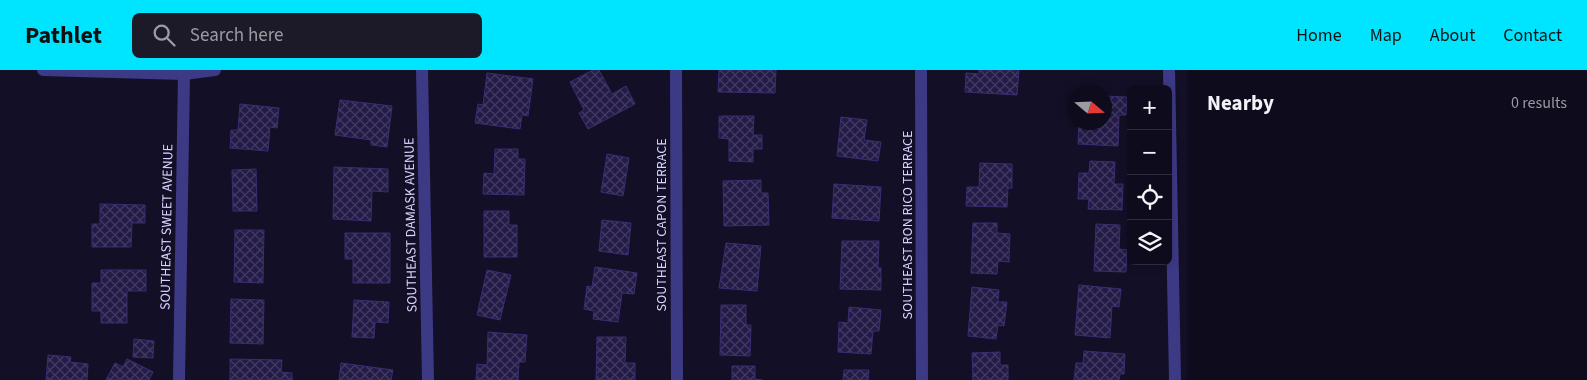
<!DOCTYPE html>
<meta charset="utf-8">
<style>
:root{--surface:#0e0b1c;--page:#1c1929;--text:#f1f3f6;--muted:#9b9ba3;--line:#2e2b3b;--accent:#00e5ff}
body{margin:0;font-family:"Source Sans 3",sans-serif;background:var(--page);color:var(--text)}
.controls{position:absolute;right:15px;top:15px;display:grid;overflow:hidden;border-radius:8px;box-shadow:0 2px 8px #0003}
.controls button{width:45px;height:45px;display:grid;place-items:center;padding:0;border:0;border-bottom:1px solid var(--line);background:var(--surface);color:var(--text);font:25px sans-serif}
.compass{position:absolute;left:1067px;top:15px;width:45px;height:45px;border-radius:50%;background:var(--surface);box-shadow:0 2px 8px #0003;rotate:109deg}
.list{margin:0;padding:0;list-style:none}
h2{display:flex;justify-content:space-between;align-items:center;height:65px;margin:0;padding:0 20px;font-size:21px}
h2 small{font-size:16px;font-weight:400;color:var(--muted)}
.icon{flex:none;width:28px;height:28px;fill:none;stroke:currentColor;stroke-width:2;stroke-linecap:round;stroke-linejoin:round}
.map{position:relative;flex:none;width:1187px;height:310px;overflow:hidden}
header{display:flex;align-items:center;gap:30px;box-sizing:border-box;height:70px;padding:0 25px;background:var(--accent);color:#111}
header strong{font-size:24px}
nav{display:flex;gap:28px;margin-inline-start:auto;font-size:18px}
.search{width:350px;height:45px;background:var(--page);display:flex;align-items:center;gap:12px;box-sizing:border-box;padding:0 18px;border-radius:8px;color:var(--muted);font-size:19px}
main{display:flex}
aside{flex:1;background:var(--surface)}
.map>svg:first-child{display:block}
.building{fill:url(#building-cross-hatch);stroke:#3b2d73}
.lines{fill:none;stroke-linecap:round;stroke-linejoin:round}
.minor{stroke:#3d3a85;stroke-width:12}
.labels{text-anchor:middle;stroke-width:4;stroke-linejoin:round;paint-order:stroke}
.street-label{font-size:14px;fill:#d9d4ff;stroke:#130f26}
</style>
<header>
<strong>Pathlet</strong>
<div class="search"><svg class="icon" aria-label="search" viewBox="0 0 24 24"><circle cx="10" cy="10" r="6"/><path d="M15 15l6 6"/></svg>Search here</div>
<nav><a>Home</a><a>Map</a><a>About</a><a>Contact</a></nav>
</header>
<main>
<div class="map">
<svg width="1187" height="310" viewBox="0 0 1187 310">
<defs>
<pattern id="building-cross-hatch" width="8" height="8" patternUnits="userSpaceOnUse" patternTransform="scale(1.25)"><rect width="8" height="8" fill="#241b47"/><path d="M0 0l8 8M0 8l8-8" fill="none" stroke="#433b63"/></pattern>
</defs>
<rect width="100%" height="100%" fill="#130f26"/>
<!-- building -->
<g class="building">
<path d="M 593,0 L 599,0 L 612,24 L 626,16 L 635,34 L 588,59 L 579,43 L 584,40 L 570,12 Z"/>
<path d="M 719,0 L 776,0 L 775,23 L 718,22 Z"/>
<path d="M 979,0 L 1019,0 L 1017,25 L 965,22 L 966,3 L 979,4 Z"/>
<path d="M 487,3 L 533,9 L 528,46 L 522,45 L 520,59 L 475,53 L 478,34 L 483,35 Z"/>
<path d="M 1104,26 L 1127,27 L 1126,45 L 1119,45 L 1118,76 L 1078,74 L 1079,52 L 1104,52 Z"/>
<path d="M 340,30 L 392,36 L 387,77 L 371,75 L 371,70 L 335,65 Z"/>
<path d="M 240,34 L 279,38 L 277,58 L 270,57 L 268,81 L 230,78 L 231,60 L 238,60 Z"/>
<path d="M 719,46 L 754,46 L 753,65 L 762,65 L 762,79 L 753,79 L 753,92 L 729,91 L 729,69 L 719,68 Z"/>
<path d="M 841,47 L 867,50 L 864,70 L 881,72 L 878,91 L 837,86 Z"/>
<path d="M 495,79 L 518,79 L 518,89 L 525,89 L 524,125 L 483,124 L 484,103 L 494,104 Z"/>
<path d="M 607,84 L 629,88 L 623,126 L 601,122 Z"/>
<path d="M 1090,91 L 1115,92 L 1114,114 L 1123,114 L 1122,140 L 1088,139 L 1089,129 L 1078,129 L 1079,103 L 1089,103 Z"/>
<path d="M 980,93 L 1012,94 L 1012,118 L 1008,118 L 1007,137 L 966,136 L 967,117 L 979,117 Z"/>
<path d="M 334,97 L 388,99 L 388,122 L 372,121 L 371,151 L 333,149 Z"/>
<path d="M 256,99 L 257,141 L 233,141 L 232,100 Z"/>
<path d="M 761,110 L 761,123 L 768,123 L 769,155 L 724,156 L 723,111 Z"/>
<path d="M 834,114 L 881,117 L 879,151 L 832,148 Z"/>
<path d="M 100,134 L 145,135 L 145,153 L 132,153 L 131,177 L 92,177 L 92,154 L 100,154 Z"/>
<path d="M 484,141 L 509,141 L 509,155 L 517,155 L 517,187 L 484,187 Z"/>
<path d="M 602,150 L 631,153 L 628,185 L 599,181 Z"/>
<path d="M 973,153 L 997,153 L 997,163 L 1010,164 L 1009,192 L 998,191 L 997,204 L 971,203 Z"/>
<path d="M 1096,154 L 1120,155 L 1119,179 L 1127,180 L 1126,202 L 1094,201 Z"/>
<path d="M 235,160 L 264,160 L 263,213 L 234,212 Z"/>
<path d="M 345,163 L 390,163 L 390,213 L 353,213 L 353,189 L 345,189 Z"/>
<path d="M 842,171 L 879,171 L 878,198 L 881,198 L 881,220 L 840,219 Z"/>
<path d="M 726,173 L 761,176 L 757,221 L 719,218 Z"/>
<path d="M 595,197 L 637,203 L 634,224 L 622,223 L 618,252 L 593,249 L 594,241 L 584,239 L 587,216 L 592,217 Z"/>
<path d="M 101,200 L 146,200 L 146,221 L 127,221 L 127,253 L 101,253 L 101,241 L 92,241 L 92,213 L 101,213 Z"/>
<path d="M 487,200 L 511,205 L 500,250 L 477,245 Z"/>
<path d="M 1079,215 L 1121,219 L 1119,237 L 1112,236 L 1110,268 L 1075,265 Z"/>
<path d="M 972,217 L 999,220 L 998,232 L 1007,232 L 1004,256 L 998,255 L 996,269 L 968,266 Z"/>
<path d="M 231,229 L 264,230 L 263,274 L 230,273 Z"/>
<path d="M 354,230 L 389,232 L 388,253 L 375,252 L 374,268 L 352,267 Z"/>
<path d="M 721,235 L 746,235 L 746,255 L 751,255 L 750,286 L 720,285 Z"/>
<path d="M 849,237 L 881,240 L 879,261 L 873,261 L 871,284 L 838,282 L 839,252 L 848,253 Z"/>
<path d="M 488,262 L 527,265 L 525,292 L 519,292 L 518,310 L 476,310 L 477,294 L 487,295 Z"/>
<path d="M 597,267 L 626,267 L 625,293 L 635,293 L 635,310 L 596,310 Z"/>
<path d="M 134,269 L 154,271 L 153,288 L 133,287 Z"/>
<path d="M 1084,281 L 1125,284 L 1124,304 L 1120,304 L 1119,310 L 1074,310 L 1076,293 L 1083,293 Z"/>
<path d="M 1000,282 L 1000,295 L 1008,295 L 1008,310 L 973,310 L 972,283 Z"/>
<path d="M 48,285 L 71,287 L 70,292 L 88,294 L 87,310 L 46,310 Z"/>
<path d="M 127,289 L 153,302 L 149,310 L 106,310 L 115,293 L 123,297 Z"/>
<path d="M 230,289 L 282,290 L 281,302 L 292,303 L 292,310 L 230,310 Z"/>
<path d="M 341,293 L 393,300 L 391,310 L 339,310 Z"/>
<path d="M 732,296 L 755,296 L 755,309 L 762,310 L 732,310 Z"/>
<path d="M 844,300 L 869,300 L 868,310 L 843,310 Z"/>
</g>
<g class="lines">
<!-- minor -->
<g class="minor">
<path d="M 43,0 L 184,4 L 215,0"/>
<path d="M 422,0 L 428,310"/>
<path d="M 676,0 L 677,310"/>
<path d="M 921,0 L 922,310"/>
<path d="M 1169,0 L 1175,310"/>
<path d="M 179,310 L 184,4"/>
</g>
</g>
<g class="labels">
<!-- street labels -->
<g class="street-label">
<text transform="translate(410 155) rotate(-91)" y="5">SOUTHEAST DAMASK AVENUE</text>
<text transform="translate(661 155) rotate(-90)" y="5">SOUTHEAST CAPON TERRACE</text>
<text transform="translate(907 155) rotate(-90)" y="5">SOUTHEAST RON RICO TERRACE</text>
<text transform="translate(166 157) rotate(-89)" y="5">SOUTHEAST SWEET AVENUE</text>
</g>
</g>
</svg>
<div class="controls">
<button>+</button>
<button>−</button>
<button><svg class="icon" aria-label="locate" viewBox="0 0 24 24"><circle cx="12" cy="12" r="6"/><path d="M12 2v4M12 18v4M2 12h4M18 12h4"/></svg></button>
<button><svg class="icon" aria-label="layers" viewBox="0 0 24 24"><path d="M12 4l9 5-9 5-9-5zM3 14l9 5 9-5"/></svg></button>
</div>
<svg class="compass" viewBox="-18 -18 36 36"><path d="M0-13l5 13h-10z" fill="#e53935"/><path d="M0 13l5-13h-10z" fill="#9b9ba3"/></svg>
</div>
<aside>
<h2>Nearby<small>0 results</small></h2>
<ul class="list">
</ul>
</aside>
</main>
